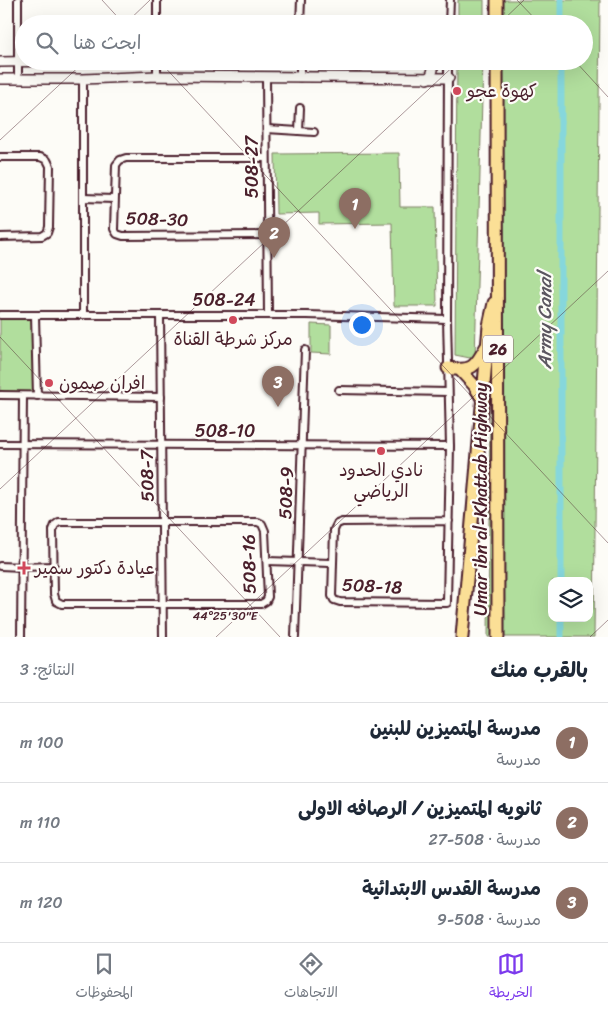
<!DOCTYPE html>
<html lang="ar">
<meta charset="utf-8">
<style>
:root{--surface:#fff;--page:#f2f2f3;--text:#1f2937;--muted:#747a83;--line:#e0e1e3;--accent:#7c3aed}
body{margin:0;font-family:Sriracha,"Playpen Sans Arabic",sans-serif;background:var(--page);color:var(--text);direction:rtl}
.controls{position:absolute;right:15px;bottom:15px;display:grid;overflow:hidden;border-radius:10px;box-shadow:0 5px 20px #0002}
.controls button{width:45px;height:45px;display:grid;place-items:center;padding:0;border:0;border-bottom:1px solid var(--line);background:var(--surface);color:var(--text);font:25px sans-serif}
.you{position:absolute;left:361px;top:324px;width:18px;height:18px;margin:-12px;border:4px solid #fff;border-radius:50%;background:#1a73e8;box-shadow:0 0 0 8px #1a73e833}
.badge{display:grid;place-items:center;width:32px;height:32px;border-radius:50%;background:var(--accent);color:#fff;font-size:16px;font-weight:700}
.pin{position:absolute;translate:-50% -41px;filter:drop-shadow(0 1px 2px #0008)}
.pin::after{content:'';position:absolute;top:26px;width:18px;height:15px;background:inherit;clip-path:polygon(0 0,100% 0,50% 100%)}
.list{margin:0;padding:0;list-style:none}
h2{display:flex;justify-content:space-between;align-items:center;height:65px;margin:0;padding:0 20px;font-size:21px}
h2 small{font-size:16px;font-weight:400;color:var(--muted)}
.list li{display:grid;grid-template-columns:32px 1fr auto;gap:15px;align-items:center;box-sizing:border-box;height:80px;padding:0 20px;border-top:1px solid var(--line)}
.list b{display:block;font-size:19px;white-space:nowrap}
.list p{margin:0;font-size:16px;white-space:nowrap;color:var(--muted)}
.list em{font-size:16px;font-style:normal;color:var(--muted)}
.icon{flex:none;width:28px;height:28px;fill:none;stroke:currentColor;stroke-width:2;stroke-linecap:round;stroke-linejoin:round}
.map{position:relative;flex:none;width:608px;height:637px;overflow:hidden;direction:ltr}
.search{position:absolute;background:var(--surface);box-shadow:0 5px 20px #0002;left:15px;right:15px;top:15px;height:55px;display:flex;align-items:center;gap:12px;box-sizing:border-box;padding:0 18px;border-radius:28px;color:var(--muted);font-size:19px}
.sheet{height:305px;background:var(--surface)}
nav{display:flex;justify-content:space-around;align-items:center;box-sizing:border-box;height:70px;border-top:1px solid var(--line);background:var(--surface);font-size:14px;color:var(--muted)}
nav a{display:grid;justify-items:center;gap:2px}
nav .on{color:var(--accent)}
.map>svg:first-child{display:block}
.green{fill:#b1de9d;stroke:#7e7e64;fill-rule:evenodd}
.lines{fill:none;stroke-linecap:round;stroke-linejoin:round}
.canal{stroke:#86d7dc;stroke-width:7}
.street-casing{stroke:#4a1f2b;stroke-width:10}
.secondary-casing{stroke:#4a1f2b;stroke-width:12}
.highway-casing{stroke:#4a1f2b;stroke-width:15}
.street{stroke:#fdfcf7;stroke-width:6}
.secondary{stroke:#fdfcf7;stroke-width:9}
.highway{stroke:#fbdf96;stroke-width:11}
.ticks{fill:none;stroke:#4a1f2b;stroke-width:1;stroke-opacity:0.45}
.poi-dot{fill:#d1495b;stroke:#fdfcf7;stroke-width:2}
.labels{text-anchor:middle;stroke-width:4.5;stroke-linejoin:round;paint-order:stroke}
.shield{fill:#fdfcf7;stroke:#806168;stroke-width:1}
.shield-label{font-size:16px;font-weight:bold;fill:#4a1f2b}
.poi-label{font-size:18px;fill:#4a1f2b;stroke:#fdfcf7;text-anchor:start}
.street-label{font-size:18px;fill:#4a1f2b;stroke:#fdfcf7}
.water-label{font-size:19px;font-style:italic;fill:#5c5660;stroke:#fdfcf7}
.ticks-label{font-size:12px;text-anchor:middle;fill:#4a1f2b;stroke:#fdfcf7;stroke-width:4.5;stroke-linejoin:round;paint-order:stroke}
</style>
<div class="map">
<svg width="608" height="637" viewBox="0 0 608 637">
<rect width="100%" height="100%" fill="#fdfcf7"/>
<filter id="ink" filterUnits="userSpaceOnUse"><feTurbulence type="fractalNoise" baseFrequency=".02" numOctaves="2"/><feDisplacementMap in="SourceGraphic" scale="10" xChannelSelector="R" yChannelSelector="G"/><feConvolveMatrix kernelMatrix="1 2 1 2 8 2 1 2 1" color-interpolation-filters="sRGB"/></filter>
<g filter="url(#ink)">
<!-- green -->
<g class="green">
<rect x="458" y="0" width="26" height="24"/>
<path d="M 494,0 L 600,0 L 594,637 L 488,637 L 493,61 L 584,61 L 584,24 L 494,24 ZM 552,581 L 589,581 L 589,618 L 552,618 Z"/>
<path d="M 457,61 L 483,61 L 475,359 L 455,355 Z"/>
<path d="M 399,153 L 400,207 L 435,207 L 437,306 L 394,306 L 392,223 L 319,224 L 319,213 L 276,214 L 275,154 Z"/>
<path d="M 35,315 L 37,396 L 0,395 L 0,316 Z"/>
<path d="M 311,324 L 331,325 L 331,354 L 311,353 Z"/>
</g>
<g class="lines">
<!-- canal -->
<g class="canal">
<path d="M 561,0 L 561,24"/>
<path d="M 561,61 L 561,581"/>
<path d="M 561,618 L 561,637"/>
</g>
<defs>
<g id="street">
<path d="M 18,0 L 18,79"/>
<path d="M 157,24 L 157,0"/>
<path d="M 300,24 L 301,0"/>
<path d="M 449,24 L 450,0"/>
<path d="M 300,61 L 300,78"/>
<path d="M 448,61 L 447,319 L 450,446 L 447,603 L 340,602 L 334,600 L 332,596 L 334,530 L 337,524 L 342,522 L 449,521"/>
<path d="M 157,76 L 157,61"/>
<path d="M 266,78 L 268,315"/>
<path d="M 267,129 L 314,132"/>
<path d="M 299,131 L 300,108"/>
<path d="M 0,157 L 40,157 L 47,160 L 50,166 L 49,227 L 47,233 L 42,236 L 0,237"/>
<path d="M 266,158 L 126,158 L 120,160 L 116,165 L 114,229 L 117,234 L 123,236 L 267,235"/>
<path d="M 83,198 L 114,199"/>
<path d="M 0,315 L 307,315 L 447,319"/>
<path d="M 35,315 L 37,396"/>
<path d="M 83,315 L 83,79"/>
<path d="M 160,315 L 163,637"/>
<path d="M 339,390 L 448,392"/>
<path d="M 0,395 L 161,397"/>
<path d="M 0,444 L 450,446"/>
<path d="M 59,522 L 258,522 L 262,524 L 265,531 L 268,597 L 266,601 L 261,604 L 62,604 L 56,601 L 54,594 L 53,530 L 55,525 Z"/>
<path d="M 267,561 L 331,563"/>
<path d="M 0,566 L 22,567 L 53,566"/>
<path d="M 21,637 L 23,396"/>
<path d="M 295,637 L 305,350"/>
</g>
<g id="secondary">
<path d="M 0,62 L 58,61"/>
<path d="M 0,79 L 83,79 L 157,76 L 449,78"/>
<path d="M 427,79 L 431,75 L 433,70 L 430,61"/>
</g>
<g id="highway">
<path d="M 497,0 L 497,24"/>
<path d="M 497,61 L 498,637"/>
<path d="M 448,368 C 472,372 475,367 486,347"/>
<path d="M 460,370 L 474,385 L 483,400"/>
<path d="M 462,637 L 489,326 L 494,303"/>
</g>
</defs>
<!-- street casing -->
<use href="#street" class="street-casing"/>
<!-- secondary casing -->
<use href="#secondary" class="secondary-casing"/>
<!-- highway casing -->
<use href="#highway" class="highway-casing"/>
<!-- street -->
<use href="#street" class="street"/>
<!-- secondary -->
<use href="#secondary" class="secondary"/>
<!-- highway -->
<use href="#highway" class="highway"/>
</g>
</g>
<!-- ticks -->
<path class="ticks" d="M 102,0 L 124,24M 517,0 L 540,24M 125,24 L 150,0M 499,24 L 524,0M 159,61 L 608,543M 575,61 L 608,97M 0,140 L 85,61M 0,337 L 280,637M 0,489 L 459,61M 216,637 L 608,271M 590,637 L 608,620"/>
<!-- markers -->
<g class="poi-dot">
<circle cx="457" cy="91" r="5"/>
<circle cx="233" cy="320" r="5"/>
<circle cx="49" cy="383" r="5"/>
<circle cx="381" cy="451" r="5"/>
<path d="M21.5 560.5h5v5h5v5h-5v5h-5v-5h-5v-5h5z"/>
</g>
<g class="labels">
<!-- shield labels -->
<rect class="shield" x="483" y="335.5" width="30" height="27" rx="4"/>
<g class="shield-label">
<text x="498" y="355">26</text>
</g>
<!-- poi labels -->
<g class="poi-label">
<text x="467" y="97">كهوة عجو</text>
<text x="233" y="345" text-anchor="middle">مركز شرطة القناة</text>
<text x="59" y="389">افران صمون</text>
<text x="381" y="476" text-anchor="middle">نادي الحدود<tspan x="381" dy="21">الرياضي</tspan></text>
<text x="35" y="574">عيادة دكتور سمير</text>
</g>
<!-- street labels -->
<g class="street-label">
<text transform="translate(252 167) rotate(-90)" y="6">508-27</text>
<text transform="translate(157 219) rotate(2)" y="6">508-30</text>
<text x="224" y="306">508-24</text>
<text x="225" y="437">508-10</text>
<text transform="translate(147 476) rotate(-91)" y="6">508-7</text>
<text transform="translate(286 493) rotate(-88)" y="6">508-9</text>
<text transform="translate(481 499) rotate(-90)" y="6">Umar ibn al-Khattab Highway</text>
<text transform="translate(249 564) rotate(-91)" y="6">508-16</text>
<text transform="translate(372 586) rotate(3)" y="6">508-18</text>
</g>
<!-- water labels -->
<g class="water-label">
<text transform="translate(544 321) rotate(-90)" y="7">Army Canal</text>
</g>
</g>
<g class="ticks-label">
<text x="225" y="620">44°25'30"E</text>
</g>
</svg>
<div class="controls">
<button><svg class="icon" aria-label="layers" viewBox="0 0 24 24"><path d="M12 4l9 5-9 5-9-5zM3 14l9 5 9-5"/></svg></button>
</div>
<div class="you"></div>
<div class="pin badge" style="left:355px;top:229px;background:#8d6e63">1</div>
<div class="pin badge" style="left:274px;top:258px;background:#8d6e63">2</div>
<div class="pin badge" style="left:278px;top:407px;background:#8d6e63">3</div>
<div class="search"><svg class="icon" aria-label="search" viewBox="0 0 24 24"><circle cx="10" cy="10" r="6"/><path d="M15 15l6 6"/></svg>ابحث هنا</div>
</div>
<section class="sheet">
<h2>بالقرب منك<small>النتائج: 3</small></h2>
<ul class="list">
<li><span class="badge" style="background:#8d6e63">1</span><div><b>مدرسة المتميزين للبنين</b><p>مدرسة</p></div><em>100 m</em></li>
<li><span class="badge" style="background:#8d6e63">2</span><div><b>ثانويه المتميزين / الرصافه الاولى</b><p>مدرسة · 508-27</p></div><em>110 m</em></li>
<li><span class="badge" style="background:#8d6e63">3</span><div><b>مدرسة القدس الابتدائية</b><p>مدرسة · 508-9</p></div><em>120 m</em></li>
</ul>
</section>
<nav>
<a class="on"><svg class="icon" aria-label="map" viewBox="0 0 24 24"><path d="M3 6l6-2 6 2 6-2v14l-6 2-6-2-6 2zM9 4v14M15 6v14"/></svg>الخريطة</a>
<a><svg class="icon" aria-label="directions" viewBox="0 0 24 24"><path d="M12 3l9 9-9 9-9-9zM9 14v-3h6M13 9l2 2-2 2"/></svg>الاتجاهات</a>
<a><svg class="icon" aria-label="saved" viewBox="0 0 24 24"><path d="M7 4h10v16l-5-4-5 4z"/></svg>المحفوظات</a>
</nav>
